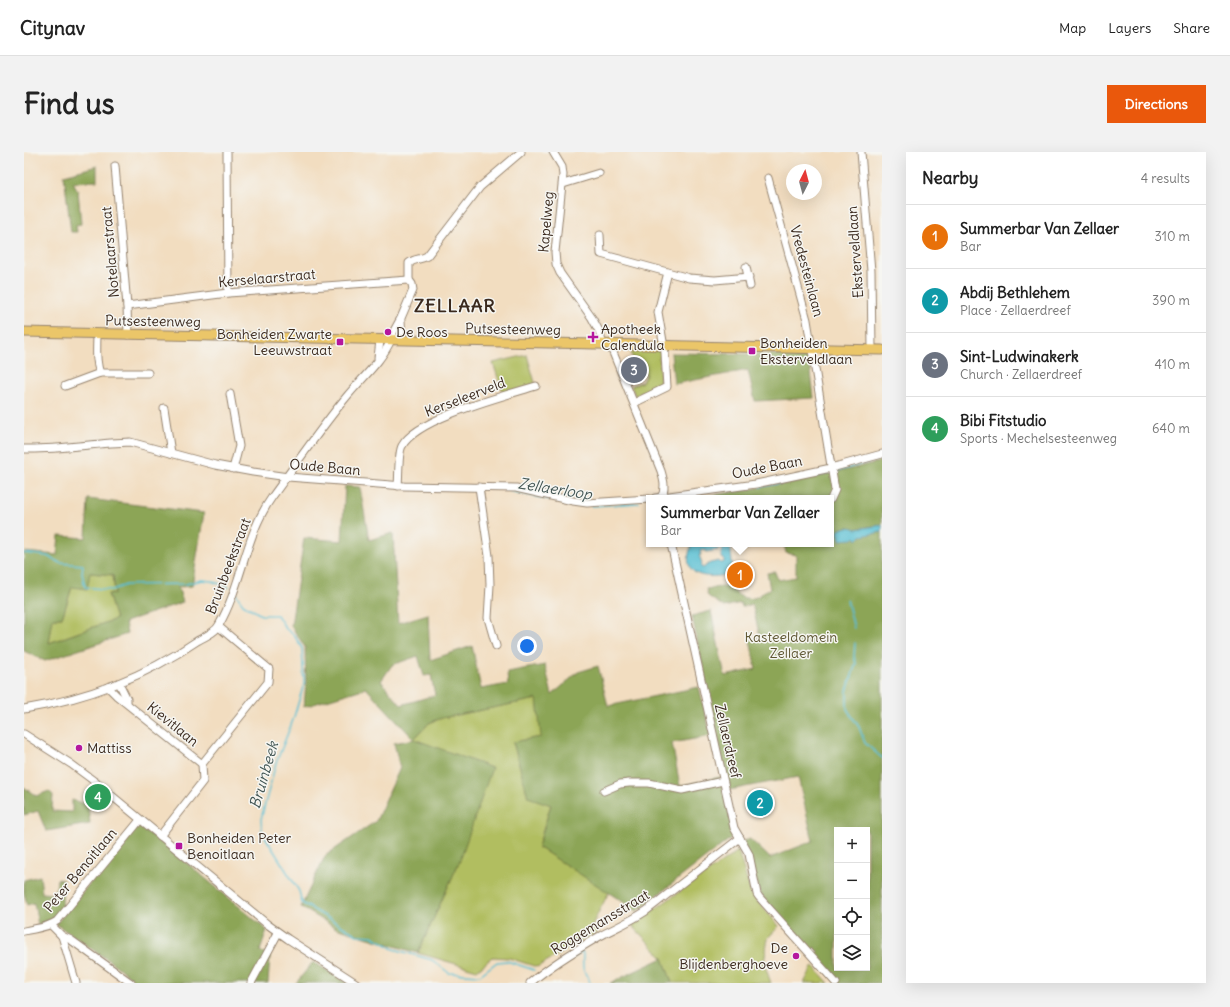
<!DOCTYPE html>
<meta charset="utf-8">
<style>
:root{--surface:#fff;--page:#f2f2f2;--text:#222;--muted:#767676;--line:#e0e0e0;--accent:#ea580c}
body{margin:0;font-family:Delius,sans-serif;background:var(--page);color:var(--text)}
.controls{position:absolute;right:12px;bottom:12px;display:grid;overflow:hidden;border-radius:0px;box-shadow:0 4px 16px #0002}
.controls button{width:36px;height:36px;display:grid;place-items:center;padding:0;border:0;border-bottom:1px solid var(--line);background:var(--surface);color:var(--text);font:20px sans-serif}
.compass{position:absolute;left:762px;top:12px;width:36px;height:36px;border-radius:50%;background:var(--surface);box-shadow:0 4px 16px #0002;rotate:6deg}
.you{position:absolute;left:503px;top:494px;width:14px;height:14px;margin:-10px;border:3px solid #fff;border-radius:50%;background:#1a73e8;box-shadow:0 0 0 6px #1a73e833}
.badge{display:grid;place-items:center;width:26px;height:26px;border-radius:50%;background:var(--accent);color:#fff;font-size:13px;font-weight:700}
.pin{position:absolute;translate:-50% -50%;border:2px solid #fff;box-shadow:0 1px 4px #0006}
.popup{position:absolute;left:622px;top:343px;width:188px;height:52px;box-sizing:border-box;display:grid;place-content:center;border-radius:0px;background:var(--surface);filter:drop-shadow(0 1px 3px #0005);font-size:13px;white-space:nowrap;color:var(--muted)}
.popup b{font-size:15px;color:var(--text)}
.popup::after{content:'';position:absolute;left:50%;top:100%;margin-left:-8px;border:8px solid transparent;border-top-color:var(--surface)}
.list{margin:0;padding:0;list-style:none}
h2{display:flex;justify-content:space-between;align-items:center;height:52px;margin:0;padding:0 16px;font-size:17px}
h2 small{font-size:13px;font-weight:400;color:var(--muted)}
.list li{display:grid;grid-template-columns:26px 1fr auto;gap:12px;align-items:center;box-sizing:border-box;height:64px;padding:0 16px;border-top:1px solid var(--line)}
.list b{display:block;font-size:15px;white-space:nowrap}
.list p{margin:0;font-size:13px;white-space:nowrap;color:var(--muted)}
.list em{font-size:13px;font-style:normal;color:var(--muted)}
.icon{flex:none;width:22px;height:22px;fill:none;stroke:currentColor;stroke-width:2;stroke-linecap:round;stroke-linejoin:round}
.map{position:relative;flex:none;width:858px;height:831px;overflow:hidden;border-radius:0px}
header{display:flex;align-items:center;gap:24px;box-sizing:border-box;height:56px;padding:0 20px;background:var(--surface);border-bottom:1px solid var(--line)}
header strong{font-size:19px}
nav{display:flex;gap:22px;margin-inline-start:auto;font-size:14px}
.intro{display:flex;align-items:center;justify-content:space-between;box-sizing:border-box;height:96px;padding:0 24px}
h1{margin:0;font-size:28px}
.button{padding:10px 18px;border-radius:0px;background:var(--accent);color:#fff;font-size:14px;font-weight:700}
main{display:flex;gap:24px;padding:0 24px}
aside{flex:1;background:var(--surface);border-radius:0px;box-shadow:0 4px 16px #0002}
.map>svg:first-child{display:block}
.green{fill:#b1be60;stroke:#76743f}
.forest{fill:#8ca556;stroke:#64683a;fill-rule:evenodd}
.water{fill:#55bed2;stroke:#487478;fill-rule:evenodd}
.lines{fill:none;stroke-linecap:round;stroke-linejoin:round}
.stream{stroke:#55bed2;stroke-width:1.5}
.minor-casing{stroke:#96846f;stroke-width:9}
.major-casing{stroke:#96846f;stroke-width:11}
.minor{stroke:#fff;stroke-width:7}
.major{stroke:#ebc669;stroke-width:9}
.poi-dot{fill:#b5179e;stroke:#f6f6f2;stroke-width:1.5}
.labels{text-anchor:middle;stroke-width:3;stroke-linejoin:round;paint-order:stroke}
.street-label{font-size:14px;fill:#3b2a1e;stroke:#f6f6f2}
.poi-label{font-size:14px;fill:#3b2a1e;stroke:#f6f6f2;text-anchor:start}
.park-label{font-size:14px;fill:#5e5632;stroke:#f6f6f2}
.water-label{font-size:15px;font-style:italic;fill:#435654;stroke:#f6f6f2}
.district-label{font-size:18px;font-weight:bold;letter-spacing:1px;fill:#3b2a1e;stroke:#f6f6f2}
</style>
<header>
<strong>Citynav</strong>
<nav><a>Map</a><a>Layers</a><a>Share</a></nav>
</header>
<div class="intro"><h1>Find us</h1><a class="button">Directions</a></div>
<main>
<div class="map">
<svg width="858" height="831" viewBox="0 0 858 831">
<rect width="100%" height="100%" fill="#f6f6f2"/>
<filter id="ink" filterUnits="userSpaceOnUse"><feTurbulence type="fractalNoise" baseFrequency=".025" numOctaves="2"/><feDisplacementMap in="SourceGraphic" scale="8" xChannelSelector="R" yChannelSelector="G"/><feConvolveMatrix kernelMatrix="1 2 1 2 8 2 1 2 1" color-interpolation-filters="sRGB"/></filter>
<filter id="wash" filterUnits="userSpaceOnUse"><feTurbulence type="fractalNoise" baseFrequency=".012" numOctaves="4" result="noise"/><feDisplacementMap in="SourceGraphic" scale="16" xChannelSelector="R" yChannelSelector="G"/><feGaussianBlur stdDeviation="0.9" result="paint"/><feColorMatrix in="noise" values="0 0 0 0 0 0 0 0 0 0 0 0 0 0 0 0 0 1.4 0 .05"/><feComposite in="paint" operator="in"/></filter>
<g filter="url(#wash)">
<rect width="100%" height="100%" fill="#f2ddc0"/>
<!-- green -->
<g class="green">
<path d="M 610,198 L 639,199 L 639,203 L 635,206 L 636,232 L 611,244 L 607,234 L 618,230 L 622,222 L 618,214 L 612,212 L 607,202 L 608,200 L 610,200 Z"/>
<path d="M 503,203 L 512,234 L 480,244 L 469,211 Z"/>
<path d="M 66,421 L 89,423 L 91,442 L 84,442 L 92,467 L 25,491 L 29,466 L 38,466 L 48,435 Z"/>
<path d="M 513,547 L 518,585 L 489,590 L 504,644 L 527,652 L 514,695 L 585,740 L 568,773 L 575,779 L 513,815 L 485,806 L 469,805 L 453,818 L 394,801 L 436,708 L 390,587 L 405,571 L 418,566 Z"/>
<path d="M 714,699 L 727,741 L 755,774 L 744,786 L 740,811 L 747,831 L 648,831 L 639,806 L 608,773 Z"/>
<path d="M 789,814 L 805,831 L 780,831 Z"/>
</g>
<!-- forest -->
<g class="forest">
<path d="M 73,14 L 73,29 L 49,30 L 54,39 L 57,72 L 52,73 L 53,80 L 47,80 L 40,23 Z"/>
<path d="M 647,201 L 785,203 L 790,246 L 731,249 L 724,218 L 650,232 Z"/>
<path d="M 858,309 L 858,373 L 831,377 C 827,374 818,375 814,379 L 814,384 L 832,384 L 858,380 L 858,831 L 815,831 L 737,743 L 719,689 L 726,687 L 746,706 L 789,689 L 774,625 L 705,638 L 668,464 L 687,459 L 701,524 L 732,517 L 726,488 L 736,485 L 728,452 L 718,455 L 717,451 L 700,455 L 684,444 L 682,437 L 704,434 C 712,442 721,450 732,445 C 738,443 738,439 746,437 L 743,421 L 751,420 L 754,428 L 772,425 L 772,403 L 762,401 L 760,392 L 807,392 L 807,346 L 668,346 C 733,337 795,326 858,309 ZM 813,678 L 843,678 L 843,816 L 813,816 Z"/>
<path d="M 321,334 L 336,335 L 345,388 L 369,381 L 374,471 L 404,462 L 406,508 L 448,494 L 457,537 L 484,532 L 483,520 L 521,513 L 528,543 L 554,520 L 574,514 L 584,554 L 675,535 L 687,584 L 648,591 L 656,634 L 696,625 L 711,683 L 613,759 L 514,695 L 527,653 L 504,645 L 489,590 L 517,585 L 513,547 L 418,566 L 405,571 L 390,587 L 468,616 L 436,708 L 394,801 L 312,776 L 277,755 L 301,704 L 352,669 L 376,616 L 370,591 L 390,587 L 342,536 L 280,555 L 282,531 L 281,495 L 267,474 L 280,386 L 318,389 ZM 394,504 L 400,524 L 407,523 L 411,543 L 377,553 L 357,529 L 368,513 Z"/>
<path d="M 64,347 L 180,361 L 168,434 L 154,435 L 159,450 L 101,470 L 103,482 L 21,509 L 0,499 L 0,400 L 33,403 L 35,384 L 62,386 ZM 66,421 L 89,423 L 91,441 L 84,442 L 92,467 L 25,491 L 29,466 L 38,466 L 48,435 L 63,437 Z"/>
<path d="M 0,635 L 12,644 L 25,639 L 29,643 L 28,659 L 48,660 L 48,648 L 64,653 L 66,672 L 22,679 L 14,659 L 0,663 Z"/>
<path d="M 114,673 L 151,701 L 243,778 L 236,799 L 246,805 L 244,831 L 107,831 L 109,827 C 85,807 58,791 32,772 Z"/>
<path d="M 16,724 L 18,741 L 29,742 L 32,737 L 33,727 L 39,728 L 38,755 L 28,769 L 14,773 L 10,751 L 3,753 L 0,740 L 0,728 Z"/>
<path d="M 639,806 L 648,831 L 586,831 Z"/>
<path d="M 289,810 L 324,831 L 272,831 Z"/>
</g>
<!-- water -->
<g class="water">
<path d="M 858,373 L 858,380 L 837,384 L 833,388 L 831,385 L 829,387 L 816,388 L 814,379 C 818,375 827,374 832,377 Z"/>
<path d="M 668,392 L 706,392 L 709,417 L 707,422 C 682,428 654,425 668,392 ZM 697,395 L 699,398 L 697,400 L 698,406 L 700,407 L 700,410 L 697,411 L 695,409 L 686,411 L 679,416 L 677,415 L 678,411 L 675,403 L 677,403 L 676,399 L 682,398 L 682,400 L 694,398 L 694,396 Z"/>
</g>
<g class="lines">
<!-- stream -->
<g class="stream">
<path d="M 813,319 L 858,306"/>
<path d="M 736,335 L 805,321"/>
<path d="M 485,339 L 547,352"/>
<path d="M 657,346 L 667,345"/>
<path d="M 567,354 L 615,351"/>
<path d="M 0,401 L 23,404 L 36,411 L 59,413 L 58,421 L 61,435 L 88,438 L 102,433 L 162,432 L 178,428 L 187,429 L 205,435"/>
<path d="M 212,442 L 219,452 L 237,463 L 253,463 L 262,477 L 270,483 L 278,496 L 280,532 L 269,568 L 252,611 L 237,667 L 238,680 L 275,739 L 278,751 L 333,783 L 348,784 L 370,797 L 408,808 L 425,821 L 456,823 L 473,810 L 483,809 L 510,818"/>
<path d="M 823,448 L 830,476"/>
<path d="M 831,491 L 830,505 L 832,511 L 823,539 L 823,557 L 835,575 L 841,591 L 858,606"/>
<path d="M 528,818 L 558,800 L 559,802 C 559,808 558,814 560,819 C 562,824 566,826 566,831"/>
</g>
</g>
</g>
<g filter="url(#ink)">
<g class="lines">
<defs>
<g id="minor">
<path d="M 203,0 L 204,141"/>
<path d="M 529,0 L 538,15 L 539,23 L 531,100 L 532,112 L 536,121 L 568,166 L 575,179 L 579,193"/>
<path d="M 837,0 L 847,119 L 848,198"/>
<path d="M 91,14 L 103,154 L 104,183"/>
<path d="M 744,26 L 783,168 L 811,338 L 807,347"/>
<path d="M 539,32 L 575,21"/>
<path d="M 576,83 L 577,102 L 665,126 L 691,128 L 725,125"/>
<path d="M 722,115 L 726,134"/>
<path d="M 103,154 L 204,141 L 385,128"/>
<path d="M 377,169 L 378,188"/>
<path d="M 73,182 C 73,195 71,209 76,221"/>
<path d="M 365,188 L 377,166 L 389,138 L 388,132 L 385,128 L 385,111 C 391,106 397,108 403,104 L 456,35 L 497,0"/>
<path d="M 586,193 L 637,319 C 640,329 642,337 637,346"/>
<path d="M 354,206 L 356,188"/>
<path d="M 41,234 L 76,221 L 124,221"/>
<path d="M 206,242 L 215,294 L 209,317"/>
<path d="M 610,251 L 643,235 L 641,201 L 634,160 L 644,120"/>
<path d="M 140,256 L 147,301"/>
<path d="M 0,297 C 36,298 70,291 106,290 L 191,313 L 229,320 L 264,325 L 380,334 L 492,336 L 549,349 L 563,351 L 625,347"/>
<path d="M 374,334 C 375,325 374,301 378,294 C 393,266 480,244 512,234"/>
<path d="M 455,335 L 465,404 L 466,433 L 464,466 L 472,494"/>
<path d="M 631,346 L 732,332 L 807,316 L 858,302"/>
<path d="M 647,392 L 710,676 L 725,702 L 733,742 L 735,745 L 812,831"/>
<path d="M 95,531 L 103,547 L 103,551"/>
<path d="M 84,535 L 93,544 L 178,612"/>
<path d="M 0,557 C 62,547 122,524 173,489 C 180,485 192,480 195,473 C 218,433 221,383 248,345 C 273,311 297,275 324,243 C 339,225 357,210 367,188"/>
<path d="M 0,582 L 47,612 L 70,629 L 243,772 L 264,787 L 332,831"/>
<path d="M 580,639 L 596,632 L 605,631 L 625,631 L 658,638 L 699,629"/>
<path d="M 136,684 L 179,629 L 178,612 L 244,530 L 245,517 L 195,475"/>
<path d="M 27,773 L 38,784 L 52,831"/>
<path d="M 0,779 C 12,776 23,776 33,769 L 116,668"/>
<path d="M 38,784 L 47,788 L 107,831"/>
<path d="M 227,831 L 254,781"/>
<path d="M 506,831 C 527,813 552,798 576,784 C 591,776 607,769 622,759 L 716,686"/>
</g>
<path id="major" d="M 0,180 L 858,198"/>
</defs>
<!-- minor casing -->
<use href="#minor" class="minor-casing"/>
<!-- major casing -->
<use href="#major" class="major-casing"/>
<!-- minor -->
<use href="#minor" class="minor"/>
<!-- major -->
<use href="#major" class="major"/>
</g>
</g>
<!-- markers -->
<g class="poi-dot">
<circle cx="364" cy="180" r="4"/>
<path d="M567 179h4v4h4v4h-4v4h-4v-4h-4v-4h4z"/>
<rect x="312" y="186" width="8" height="8" rx="2"/>
<rect x="724" y="195" width="8" height="8" rx="2"/>
<circle cx="55" cy="596" r="4"/>
<rect x="151" y="690" width="8" height="8" rx="2"/>
<circle cx="772" cy="804" r="4"/>
</g>
<g class="labels">
<!-- street labels -->
<g class="street-label">
<text transform="translate(522 70) rotate(-85)" y="5">Kapelweg</text>
<text transform="translate(86 100) rotate(-95)" y="5">Notelaarstraat</text>
<text transform="translate(831 100) rotate(-94)" y="5">Eksterveldlaan</text>
<text transform="translate(783 119) rotate(75)" y="5">Vredesteinlaan</text>
<text transform="translate(243 126) rotate(-5)" y="5">Kerselaarstraat</text>
<text transform="translate(129 169) rotate(1)" y="5">Putsesteenweg</text>
<text transform="translate(489 177) rotate(1)" y="5">Putsesteenweg</text>
<text transform="translate(441 245) rotate(-21)" y="5">Kerseleerveld</text>
<text transform="translate(301 315) rotate(5)" y="5">Oude Baan</text>
<text transform="translate(743 315) rotate(-11)" y="5">Oude Baan</text>
<text transform="translate(204 414) rotate(-69)" y="5">Bruinbeekstraat</text>
<text transform="translate(149 572) rotate(39)" y="5">Kievitlaan</text>
<text transform="translate(704 589) rotate(77)" y="5">Zellaerdreef</text>
<text transform="translate(56 718) rotate(-50)" y="5">Peter Benoitlaan</text>
<text transform="translate(576 770) rotate(-31)" y="5">Roggemansstraat</text>
</g>
<!-- poi labels -->
<g class="poi-label">
<text x="577" y="182">Apotheek<tspan x="577" dy="16">Calendula</tspan></text>
<text x="372" y="185">De Roos</text>
<text x="308" y="187" text-anchor="end">Bonheiden Zwarte<tspan x="308" dy="16">Leeuwstraat</tspan></text>
<text x="736" y="196">Bonheiden<tspan x="736" dy="16">Eksterveldlaan</tspan></text>
<text x="63" y="601">Mattiss</text>
<text x="163" y="691">Bonheiden Peter<tspan x="163" dy="16">Benoitlaan</tspan></text>
<text x="764" y="801" text-anchor="end">De<tspan x="764" dy="16">Blijdenberghoeve</tspan></text>
</g>
<!-- park labels -->
<g class="park-label">
<text x="767" y="490">Kasteeldomein<tspan x="767" dy="16">Zellaer</tspan></text>
</g>
<!-- water labels -->
<g class="water-label">
<text transform="translate(531 337) rotate(9)" y="5">Zellaerloop</text>
<text transform="translate(240 623) rotate(-74)" y="5">Bruinbeek</text>
</g>
<!-- district labels -->
<g class="district-label">
<text x="431" y="160">ZELLAAR</text>
</g>
</g>
</svg>
<div class="controls">
<button>+</button>
<button>−</button>
<button><svg class="icon" aria-label="locate" viewBox="0 0 24 24"><circle cx="12" cy="12" r="6"/><path d="M12 2v4M12 18v4M2 12h4M18 12h4"/></svg></button>
<button><svg class="icon" aria-label="layers" viewBox="0 0 24 24"><path d="M12 4l9 5-9 5-9-5zM3 14l9 5 9-5"/></svg></button>
</div>
<svg class="compass" viewBox="-18 -18 36 36"><path d="M0-13l5 13h-10z" fill="#e53935"/><path d="M0 13l5-13h-10z" fill="#767676"/></svg>
<div class="you"></div>
<div class="pin badge" style="left:716px;top:423px;background:#e8710a">1</div>
<div class="popup"><b>Summerbar Van Zellaer</b>Bar</div>
<div class="pin badge" style="left:736px;top:651px;background:#0f9aa8">2</div>
<div class="pin badge" style="left:610px;top:218px;background:#6b7280">3</div>
<div class="pin badge" style="left:74px;top:645px;background:#2e9e5b">4</div>
</div>
<aside>
<h2>Nearby<small>4 results</small></h2>
<ul class="list">
<li><span class="badge" style="background:#e8710a">1</span><div><b>Summerbar Van Zellaer</b><p>Bar</p></div><em>310 m</em></li>
<li><span class="badge" style="background:#0f9aa8">2</span><div><b>Abdij Bethlehem</b><p>Place · Zellaerdreef</p></div><em>390 m</em></li>
<li><span class="badge" style="background:#6b7280">3</span><div><b>Sint-Ludwinakerk</b><p>Church · Zellaerdreef</p></div><em>410 m</em></li>
<li><span class="badge" style="background:#2e9e5b">4</span><div><b>Bibi Fitstudio</b><p>Sports · Mechelsesteenweg</p></div><em>640 m</em></li>
</ul>
</aside>
</main>
